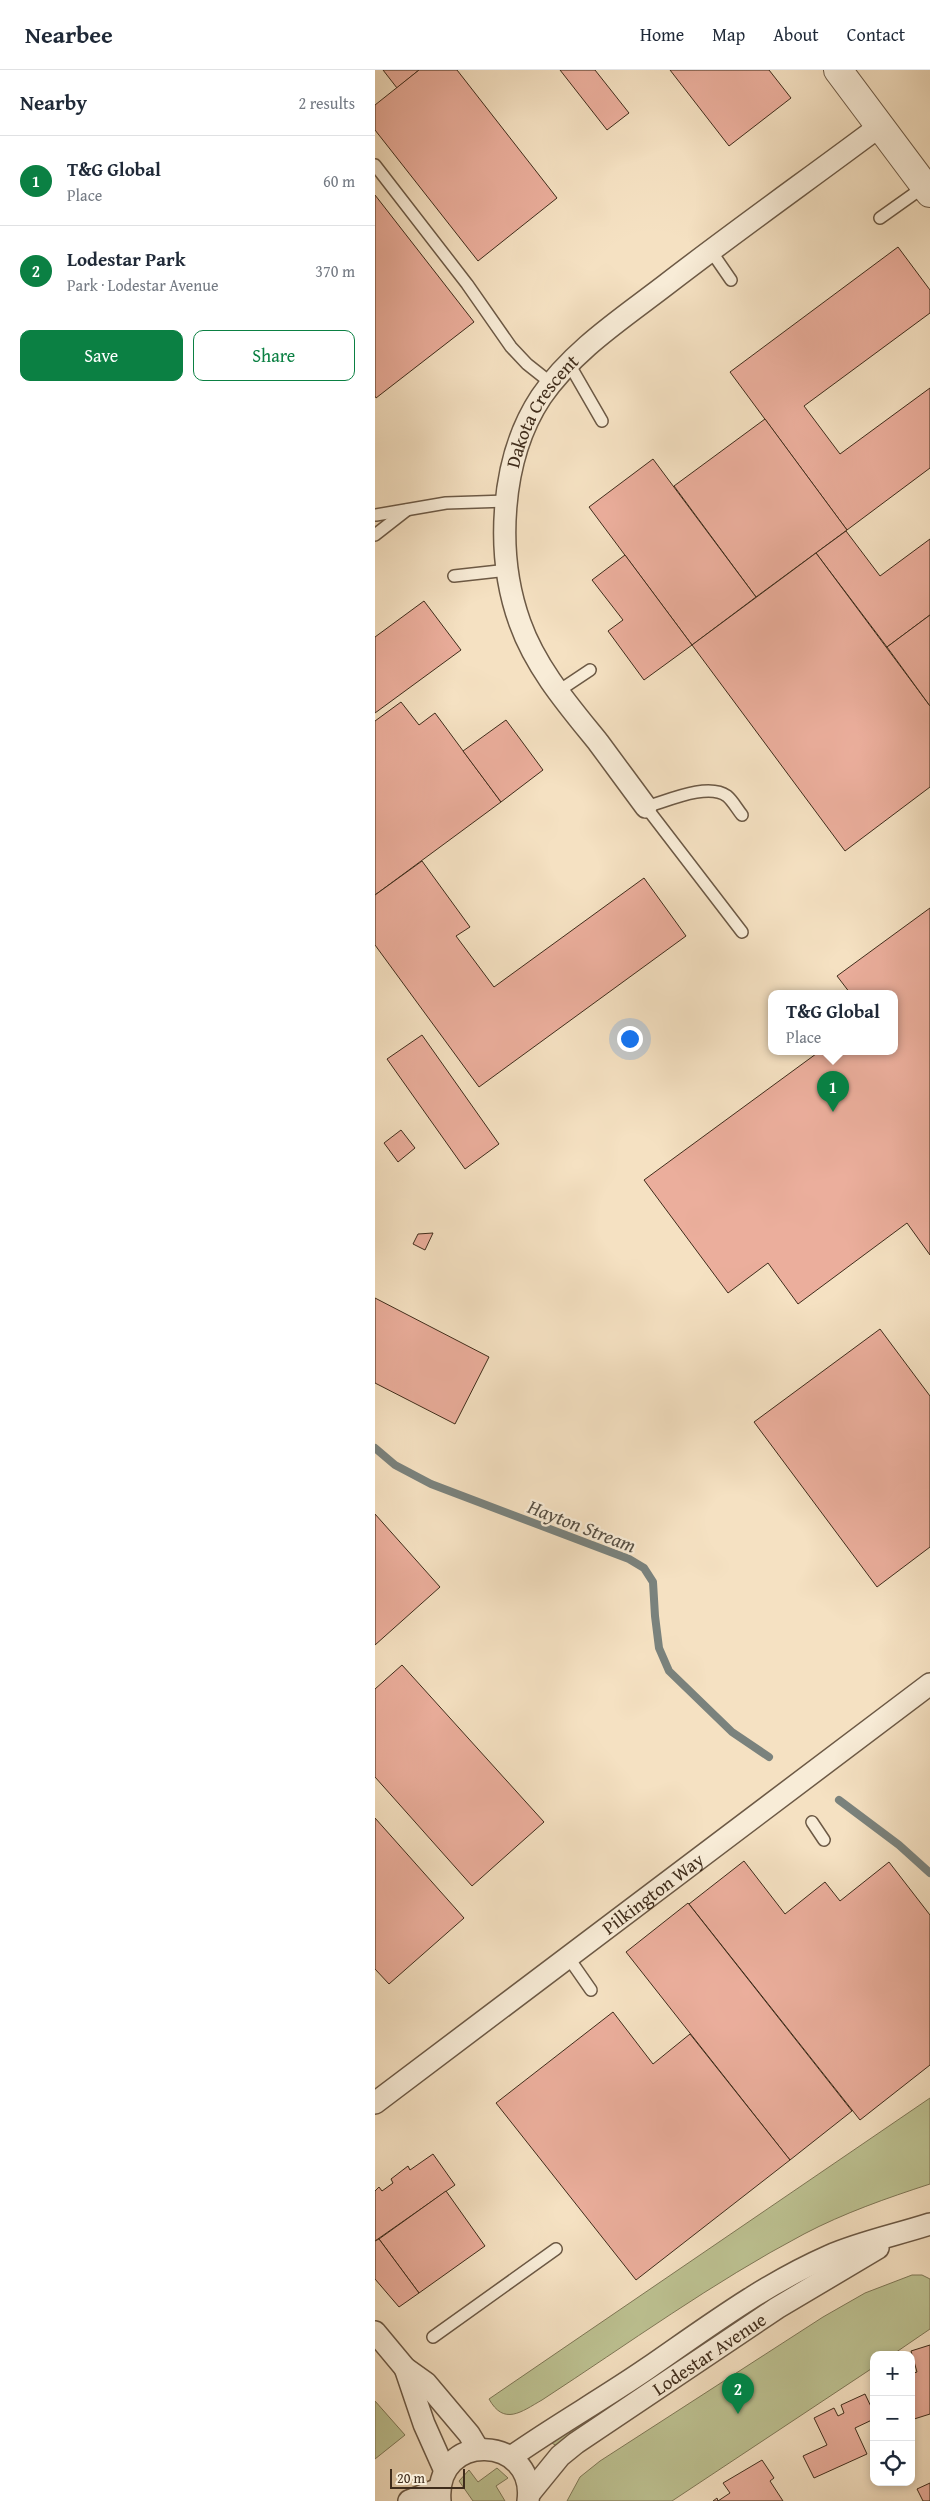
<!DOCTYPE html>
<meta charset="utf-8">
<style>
:root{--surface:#fff;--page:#f2f2f3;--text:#1f2937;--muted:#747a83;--line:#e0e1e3;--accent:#0b8043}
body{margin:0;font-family:"Gentium Book Plus",serif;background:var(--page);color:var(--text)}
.controls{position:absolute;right:15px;bottom:15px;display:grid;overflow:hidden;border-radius:10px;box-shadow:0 2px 8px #0003}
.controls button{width:45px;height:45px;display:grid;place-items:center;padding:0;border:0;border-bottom:1px solid var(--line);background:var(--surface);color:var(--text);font:25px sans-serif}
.scale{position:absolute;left:15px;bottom:12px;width:75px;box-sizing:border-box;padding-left:5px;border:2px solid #3f2c1b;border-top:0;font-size:14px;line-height:18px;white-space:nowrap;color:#3f2c1b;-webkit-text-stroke:4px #f8ecd7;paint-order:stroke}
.you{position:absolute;left:254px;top:968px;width:18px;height:18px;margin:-12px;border:4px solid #fff;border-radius:50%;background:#1a73e8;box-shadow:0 0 0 8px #1a73e833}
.badge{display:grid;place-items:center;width:32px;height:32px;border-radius:50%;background:var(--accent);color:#fff;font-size:16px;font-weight:700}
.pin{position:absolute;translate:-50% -41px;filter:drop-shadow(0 1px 2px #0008)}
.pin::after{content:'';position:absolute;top:26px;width:18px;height:15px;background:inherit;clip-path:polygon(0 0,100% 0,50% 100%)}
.popup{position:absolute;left:393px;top:920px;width:130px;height:65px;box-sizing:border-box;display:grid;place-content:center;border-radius:10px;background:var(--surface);filter:drop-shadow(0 1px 4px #0005);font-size:16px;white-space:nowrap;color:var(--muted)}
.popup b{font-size:19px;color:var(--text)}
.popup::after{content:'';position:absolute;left:50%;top:100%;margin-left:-10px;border:10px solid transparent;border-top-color:var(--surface)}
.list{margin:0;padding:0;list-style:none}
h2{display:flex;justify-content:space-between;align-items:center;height:65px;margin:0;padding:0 20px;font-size:21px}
h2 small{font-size:16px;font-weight:400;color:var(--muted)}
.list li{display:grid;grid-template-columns:32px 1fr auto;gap:15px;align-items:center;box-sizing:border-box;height:90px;padding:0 20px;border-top:1px solid var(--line)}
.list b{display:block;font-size:19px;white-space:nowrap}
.list p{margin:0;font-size:16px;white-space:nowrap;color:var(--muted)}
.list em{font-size:16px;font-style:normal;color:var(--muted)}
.actions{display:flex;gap:10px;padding:15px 20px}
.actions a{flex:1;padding:11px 0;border:1px solid var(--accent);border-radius:10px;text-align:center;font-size:18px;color:var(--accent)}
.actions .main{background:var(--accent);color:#fff}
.icon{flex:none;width:28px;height:28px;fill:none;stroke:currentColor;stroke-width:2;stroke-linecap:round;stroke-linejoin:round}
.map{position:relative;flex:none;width:555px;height:2431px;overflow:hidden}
header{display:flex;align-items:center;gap:30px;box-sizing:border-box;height:70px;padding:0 25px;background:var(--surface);border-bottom:1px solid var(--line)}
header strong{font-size:24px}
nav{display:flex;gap:28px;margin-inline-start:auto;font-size:18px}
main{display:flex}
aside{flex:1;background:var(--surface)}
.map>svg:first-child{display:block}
.green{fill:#bdc292;stroke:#7e7756}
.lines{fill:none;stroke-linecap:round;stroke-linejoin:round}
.stream{stroke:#7a827d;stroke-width:8}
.building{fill:#ebae9c;stroke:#3f2c1b}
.service-casing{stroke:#6c5945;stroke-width:14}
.minor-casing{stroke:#6c5945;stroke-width:24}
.tertiary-casing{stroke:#6c5945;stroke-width:30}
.service{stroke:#f8ecd7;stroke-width:11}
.minor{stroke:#f8ecd7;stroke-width:21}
.tertiary{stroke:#f8ecd7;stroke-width:28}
.labels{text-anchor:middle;stroke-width:4.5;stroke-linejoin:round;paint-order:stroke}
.street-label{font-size:19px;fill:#3f2c1b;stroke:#f8ecd7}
.water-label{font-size:20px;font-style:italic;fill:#585044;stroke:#f8ecd7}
</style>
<header>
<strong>Nearbee</strong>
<nav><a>Home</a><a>Map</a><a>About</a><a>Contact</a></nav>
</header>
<main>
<aside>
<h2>Nearby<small>2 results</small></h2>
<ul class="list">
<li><span class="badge">1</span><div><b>T&amp;G Global</b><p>Place</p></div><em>60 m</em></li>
<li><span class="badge">2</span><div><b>Lodestar Park</b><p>Park · Lodestar Avenue</p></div><em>370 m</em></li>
</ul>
<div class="actions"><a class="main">Save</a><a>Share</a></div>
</aside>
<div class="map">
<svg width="555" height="2431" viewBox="0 0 555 2431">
<rect width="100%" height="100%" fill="#f5e1c2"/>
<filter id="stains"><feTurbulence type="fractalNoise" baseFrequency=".004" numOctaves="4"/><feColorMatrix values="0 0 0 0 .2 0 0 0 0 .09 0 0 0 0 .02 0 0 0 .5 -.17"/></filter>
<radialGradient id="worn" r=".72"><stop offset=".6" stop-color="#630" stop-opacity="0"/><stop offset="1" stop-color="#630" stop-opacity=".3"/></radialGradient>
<!-- green -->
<g class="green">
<path d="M 555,2028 L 555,2114 C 512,2128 469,2143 429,2164 C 338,2212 253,2274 167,2330 C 146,2342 129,2356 114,2329 Z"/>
<path d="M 537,2205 L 547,2205 L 555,2209 L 555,2259 L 517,2285 L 499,2285 L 499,2297 L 297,2431 L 192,2431 L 205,2407 L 225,2391 L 448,2247 L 490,2223 Z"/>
<path d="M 296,2293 L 250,2330 L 182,2376 L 175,2372 Z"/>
<path d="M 0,2331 L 30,2365 L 0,2389 Z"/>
<path d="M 122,2398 L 133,2408 L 121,2416 L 130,2431 L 98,2431 L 84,2411 L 94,2400 L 103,2412 Z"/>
</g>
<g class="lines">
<!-- stream -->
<g class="stream">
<path d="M 0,1378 L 20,1395 L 56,1414 L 254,1489 L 269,1498 L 278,1512 L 280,1546 L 284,1578 L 294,1601 L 357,1662 L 394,1687"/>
<path d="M 464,1730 L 524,1775 L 555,1803"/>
</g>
</g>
<!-- building -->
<g class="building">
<path d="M 8,0 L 44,0 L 22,18 Z"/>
<path d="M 44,0 L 82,0 L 182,128 L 103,191 L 0,60 L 0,35 Z"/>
<path d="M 185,0 L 220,0 L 254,43 L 232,60 Z"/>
<path d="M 295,0 L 394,0 L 416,28 L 354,76 Z"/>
<path d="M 0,125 L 99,252 L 1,328 L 0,326 Z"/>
<path d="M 523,177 L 555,220 L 555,243 L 429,336 L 465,384 L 555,318 L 555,398 L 472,460 L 355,302 Z"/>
<path d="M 390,349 L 472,460 L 381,527 L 299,416 Z"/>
<path d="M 278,389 L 381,527 L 317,575 L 214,437 Z"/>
<path d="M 471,461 L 505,506 L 555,469 L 555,545 L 512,577 L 441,483 Z"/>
<path d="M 441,483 L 555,636 L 555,717 L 470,781 L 317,575 Z"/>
<path d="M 250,485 L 317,575 L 269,610 L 233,561 L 248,550 L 217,510 Z"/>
<path d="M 49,531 L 86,580 L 0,643 L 0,567 Z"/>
<path d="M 555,545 L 555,636 L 512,577 Z"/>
<path d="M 26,632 L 44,655 L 60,643 L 126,732 L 0,825 L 0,651 Z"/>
<path d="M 131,650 L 168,700 L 126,732 L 88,681 Z"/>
<path d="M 47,791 L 95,857 L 81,866 L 119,917 L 269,808 L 311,866 L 104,1017 L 0,875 L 0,825 Z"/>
<path d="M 555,838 L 555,1185 L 532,1153 L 423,1234 L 393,1193 L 353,1223 L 269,1110 L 445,981 L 519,981 L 519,923 L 475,923 L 462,906 Z"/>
<path d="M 47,965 L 124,1074 L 90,1099 L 12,989 Z"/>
<path d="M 26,1060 L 40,1078 L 23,1092 L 9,1073 Z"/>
<path d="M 58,1163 L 50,1180 L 38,1174 L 43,1164 Z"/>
<path d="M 0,1228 L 114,1287 L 80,1354 L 0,1313 Z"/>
<path d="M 505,1259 L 555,1326 L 555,1477 L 502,1517 L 379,1352 Z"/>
<path d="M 0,1444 L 65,1517 L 0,1575 Z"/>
<path d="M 27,1595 L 169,1752 L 97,1816 L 0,1707 L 0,1619 Z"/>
<path d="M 0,1748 L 89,1848 L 14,1914 L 0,1899 Z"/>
<path d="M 369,1791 L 410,1844 L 450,1812 L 465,1831 L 514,1792 L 555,1845 L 555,1995 L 485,2050 L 314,1834 Z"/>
<path d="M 313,1833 L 477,2041 L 415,2090 L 251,1882 Z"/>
<path d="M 238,1942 L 278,1994 L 315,1964 L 415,2090 L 261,2210 L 121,2033 Z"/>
<path d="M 58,2084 L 80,2115 L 0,2171 L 0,2121 L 4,2117 L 7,2121 L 18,2113 L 16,2109 L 33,2096 L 35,2100 Z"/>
<path d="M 71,2121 L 110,2176 L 44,2223 L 4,2169 Z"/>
<path d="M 4,2169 L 44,2223 L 24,2237 L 0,2209 L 0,2171 Z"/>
<path d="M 555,2275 L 555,2344 L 536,2350 L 536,2304 L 542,2302 L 536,2281 Z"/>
<path d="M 490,2324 L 499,2343 L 499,2349 L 480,2358 L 492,2384 L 439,2408 L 428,2386 L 452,2375 L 439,2348 L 459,2338 L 463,2346 L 469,2343 L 466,2335 Z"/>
<path d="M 387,2390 L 399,2408 L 395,2411 L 408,2431 L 338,2431 L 342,2428 L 343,2431 L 355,2423 L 348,2413 Z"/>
<path d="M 555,2413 L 555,2431 L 548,2431 L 542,2419 Z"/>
</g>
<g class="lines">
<defs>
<g id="service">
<path d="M 0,95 L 92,214 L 136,277 L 152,294 L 176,313"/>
<path d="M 505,148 L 550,116"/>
<path d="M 336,181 L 356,210"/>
<path d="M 193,292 L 227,351"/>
<path d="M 1,445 L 71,433 L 132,431"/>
<path d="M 0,465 L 32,440"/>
<path d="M 79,506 L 133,500"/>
<path d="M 182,622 L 215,600"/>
<path d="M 367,745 C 362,739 358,731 352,726 C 333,712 292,731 271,737 L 367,862"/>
<path d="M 437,1752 L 449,1770"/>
<path d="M 193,1887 L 216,1920"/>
<path d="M 58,2267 L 181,2179"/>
</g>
<g id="minor">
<path id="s1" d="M 271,737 C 255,715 239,694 223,672 C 193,635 161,598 145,553 C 120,484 125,389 166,327 C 198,280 248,248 292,214 C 362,160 434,109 505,56"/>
<path id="s2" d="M 0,2033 L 555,1614"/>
<path d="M 0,2262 L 30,2298 L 51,2313 L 94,2364 L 103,2379"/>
<path d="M 30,2298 L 49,2354 L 70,2401"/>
<path d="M 136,2387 C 180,2356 228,2329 273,2298 C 331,2258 388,2215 454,2186 C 486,2172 521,2165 555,2154"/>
<path id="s3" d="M 154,2424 L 185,2386 L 201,2373 L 402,2238 L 503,2178"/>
<path d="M 34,2431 L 64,2419"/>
<path d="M 65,2431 C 59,2360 162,2365 153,2431"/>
</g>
<path id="tertiary" d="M 463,0 L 555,123"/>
</defs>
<!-- service casing -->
<use href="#service" class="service-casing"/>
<!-- minor casing -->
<use href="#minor" class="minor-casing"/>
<!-- tertiary casing -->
<use href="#tertiary" class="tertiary-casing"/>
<!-- service -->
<use href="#service" class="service"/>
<!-- minor -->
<use href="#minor" class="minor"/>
<!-- tertiary -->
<use href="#tertiary" class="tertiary"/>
</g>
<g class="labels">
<!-- street labels -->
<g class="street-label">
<text dy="7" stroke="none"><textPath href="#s1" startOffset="446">Dakota Crescent</textPath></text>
<text dy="7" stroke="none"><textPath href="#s2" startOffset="348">Pilkington Way</textPath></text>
<text dy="7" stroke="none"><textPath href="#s3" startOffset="230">Lodestar Avenue</textPath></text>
</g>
<!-- water labels -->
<g class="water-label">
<text transform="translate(207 1456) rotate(21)" y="7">Hayton Stream</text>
</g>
</g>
<rect width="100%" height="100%" filter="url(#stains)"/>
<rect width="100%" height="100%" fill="url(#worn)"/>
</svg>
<div class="controls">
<button>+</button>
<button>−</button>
<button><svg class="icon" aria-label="locate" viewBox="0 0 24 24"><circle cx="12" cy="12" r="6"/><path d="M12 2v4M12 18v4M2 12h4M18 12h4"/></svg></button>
</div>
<div class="scale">20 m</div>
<div class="you"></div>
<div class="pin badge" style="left:458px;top:1042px">1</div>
<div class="popup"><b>T&amp;G Global</b>Place</div>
<div class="pin badge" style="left:363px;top:2344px">2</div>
</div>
</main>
